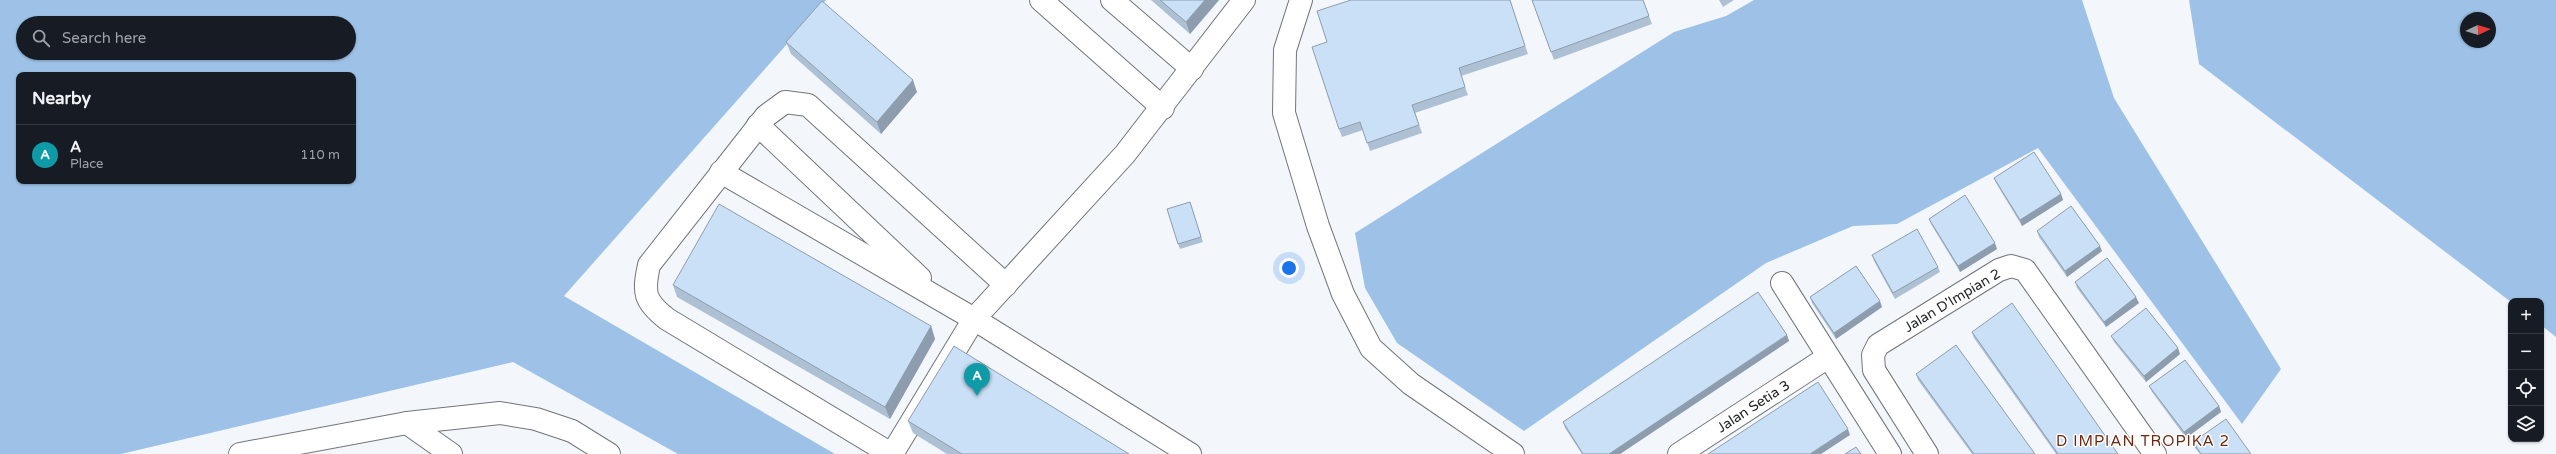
<!DOCTYPE html>
<meta charset="utf-8">
<style>
:root{--surface:#171b24;--page:#20242c;--text:#f1f3f6;--muted:#9ea1a6;--line:#363941;--accent:#d93025}
body{margin:0;font-family:"Varela Round",sans-serif;background:var(--page);color:var(--text)}
.controls{position:absolute;right:12px;bottom:12px;display:grid;overflow:hidden;border-radius:8px;box-shadow:0 1px 3px #0004}
.controls button{width:36px;height:36px;display:grid;place-items:center;padding:0;border:0;border-bottom:1px solid var(--line);background:var(--surface);color:var(--text);font:20px sans-serif}
.compass{position:absolute;left:2460px;top:12px;width:36px;height:36px;border-radius:50%;background:var(--surface);box-shadow:0 1px 3px #0004;rotate:86deg}
.you{position:absolute;left:1289px;top:268px;width:14px;height:14px;margin:-10px;border:3px solid #fff;border-radius:50%;background:#1a73e8;box-shadow:0 0 0 6px #1a73e833}
.badge{display:grid;place-items:center;width:26px;height:26px;border-radius:50%;background:var(--accent);color:#fff;font-size:13px;font-weight:700}
.pin{position:absolute;translate:-50% -33px;filter:drop-shadow(0 1px 2px #0008)}
.pin::after{content:'';position:absolute;top:21px;width:14px;height:12px;background:inherit;clip-path:polygon(0 0,100% 0,50% 100%)}
.list{margin:0;padding:0;list-style:none}
h2{display:flex;justify-content:space-between;align-items:center;height:52px;margin:0;padding:0 16px;font-size:17px}
h2 small{font-size:13px;font-weight:400;color:var(--muted)}
.list li{display:grid;grid-template-columns:26px 1fr auto;gap:12px;align-items:center;box-sizing:border-box;height:60px;padding:0 16px;border-top:1px solid var(--line)}
.list b{display:block;font-size:15px;white-space:nowrap}
.list p{margin:0;font-size:13px;white-space:nowrap;color:var(--muted)}
.list em{font-size:13px;font-style:normal;color:var(--muted)}
.icon{flex:none;width:22px;height:22px;fill:none;stroke:currentColor;stroke-width:2;stroke-linecap:round;stroke-linejoin:round}
.map{position:relative;flex:none;width:2556px;height:454px;overflow:hidden}
.search{position:absolute;background:var(--surface);box-shadow:0 1px 3px #0004;left:16px;top:16px;width:340px;height:44px;display:flex;align-items:center;gap:10px;box-sizing:border-box;padding:0 14px;border-radius:22px;color:var(--muted);font-size:15px}
.panel{position:absolute;background:var(--surface);box-shadow:0 1px 3px #0004;left:16px;top:72px;width:340px;height:112px;border-radius:8px}
.map>svg:first-child{display:block}
.forest{fill:#9ec2e7;fill-rule:evenodd}
.lines{fill:none;stroke-linecap:round;stroke-linejoin:round}
.minor-casing{stroke:#727579;stroke-width:24}
.minor{stroke:#fff;stroke-width:22}
.wall{fill:#aec1d4}
.shaded-wall{fill:#8d9dad}
.building{fill:#cae0f7;stroke:#8d9dad}
.labels{text-anchor:middle;stroke-width:3;stroke-linejoin:round;paint-order:stroke}
.street-label{font-size:14px;fill:#1e2021;stroke:#fff}
.neighbourhood-label{font-size:15px;letter-spacing:1px;fill:#692810;stroke:#fff}
</style>
<div class="map">
<svg width="2556" height="454" viewBox="0 0 2556 454">
<rect width="100%" height="100%" fill="#f3f7fb"/>
<!-- forest -->
<g class="forest">
<path d="M 0,0 L 826,0 L 564,296 L 835,454 L 678,454 L 513,362 L 121,454 L 0,454 ZM 23,23 L 349,23 L 349,53 L 23,53 ZM 19,75 L 353,75 L 353,181 L 19,181 Z"/>
<path d="M 1754,0 L 2082,0 L 2114,98 L 2281,369 L 2242,424 L 2038,148 L 1897,224 L 1853,226 L 1766,263 L 1524,431 L 1397,343 L 1365,288 L 1355,233 L 1674,32 L 1726,16 Z"/>
<path d="M 2189,0 L 2556,0 L 2556,337 L 2541,325 L 2541,301 L 2511,302 L 2199,64 ZM 2466,18 L 2490,18 L 2490,42 L 2466,42 Z"/>
</g>
<g class="lines">
<defs>
<g id="minor">
<path d="M 1041,0 L 1163,108"/>
<path d="M 1112,0 L 1192,69"/>
<path d="M 1301,0 L 1285,50 L 1284,113 L 1318,226 L 1343,294 L 1371,348 L 1411,384 L 1513,454"/>
<path d="M 758,125 L 920,278"/>
<path d="M 721,172 L 974,319 L 1190,454"/>
<path d="M 1782,283 L 1890,454"/>
<path d="M 407,423 L 451,454"/>
<path d="M 240,454 L 407,423 L 500,413 L 536,419 L 572,431 L 609,454"/>
<path d="M 891,454 L 667,319 C 644,301 643,293 649,265 L 766,116 L 785,102 L 808,105 L 1006,285"/>
<path d="M 892,454 L 974,319 L 1125,154 L 1244,0"/>
<path d="M 1679,454 L 1828,357"/>
<path d="M 1927,454 L 1874,370 L 1873,355 L 1878,345 L 1999,270 L 2011,266 L 2025,270 L 2155,454"/>
</g>
</defs>
<!-- minor casing -->
<use href="#minor" class="minor-casing"/>
<!-- minor -->
<use href="#minor" class="minor"/>
</g>
<!-- wall -->
<g class="wall">
<path d="M 1151,0 L 1219,0 L 1190,34 Z"/>
<path d="M 1510,0 L 1528,54 L 1461,76 L 1468,95 L 1415,113 L 1422,133 L 1370,151 L 1363,130 L 1342,137 L 1339,129 Z"/>
<path d="M 1532,0 L 1643,0 L 1652,24 L 1554,60 Z"/>
<path d="M 1719,0 L 1734,0 L 1723,7 Z"/>
<path d="M 786,42 L 917,92 L 881,134 L 791,54 Z"/>
<path d="M 1994,178 L 2061,194 L 2063,200 L 2022,226 L 1996,183 Z"/>
<path d="M 1190,202 L 1203,242 L 1180,249 L 1178,244 Z"/>
<path d="M 1929,219 L 1997,249 L 1960,272 L 1931,224 Z"/>
<path d="M 2037,231 L 2102,251 L 2067,277 L 2039,237 Z"/>
<path d="M 1872,255 L 1938,267 L 1940,272 L 1895,299 L 1874,261 Z"/>
<path d="M 2075,282 L 2139,303 L 2106,327 L 2077,288 Z"/>
<path d="M 673,285 L 931,326 L 935,339 L 890,419 L 677,297 Z"/>
<path d="M 1810,297 L 1882,307 L 1836,339 L 1812,303 Z"/>
<path d="M 1972,332 L 2118,454 L 2056,454 L 1974,338 Z"/>
<path d="M 1787,335 L 1789,341 L 1620,454 L 1582,454 L 1565,428 L 1563,422 Z"/>
<path d="M 2111,336 L 2180,354 L 2146,382 L 2114,342 Z"/>
<path d="M 1916,374 L 2035,454 L 1972,454 L 1918,380 Z"/>
<path d="M 2149,386 L 2219,406 L 2221,412 L 2186,438 L 2152,392 Z"/>
<path d="M 908,421 L 1129,454 L 947,454 L 913,433 Z"/>
<path d="M 2193,442 L 2251,454 L 2200,454 L 2195,448 Z"/>
</g>
<!-- shaded-wall -->
<g class="shaded-wall">
<path d="M 1205,0 L 1219,0 L 1190,34 L 1186,22 Z"/>
<path d="M 913,80 L 917,92 L 881,134 L 877,122 Z"/>
<path d="M 2061,194 L 2063,200 L 2022,226 L 2020,220 Z"/>
<path d="M 1995,243 L 1997,249 L 1960,272 L 1958,266 Z"/>
<path d="M 2100,246 L 2102,251 L 2067,277 L 2065,271 Z"/>
<path d="M 2136,297 L 2139,303 L 2106,327 L 2104,322 Z"/>
<path d="M 1880,301 L 1882,307 L 1836,339 L 1834,333 Z"/>
<path d="M 931,326 L 935,339 L 890,419 L 885,407 Z"/>
<path d="M 1787,335 L 1789,341 L 1620,454 L 1609,454 Z"/>
<path d="M 2178,348 L 2180,354 L 2146,382 L 2144,376 Z"/>
<path d="M 2219,406 L 2221,412 L 2186,438 L 2184,432 Z"/>
<path d="M 1848,429 L 1850,435 L 1821,454 L 1810,454 Z"/>
</g>
<!-- building -->
<g class="building">
<path d="M 1160,0 L 1205,0 L 1186,22 Z"/>
<path d="M 1351,0 L 1510,0 L 1525,46 L 1459,68 L 1465,87 L 1412,105 L 1419,125 L 1367,143 L 1360,122 L 1339,129 L 1312,47 L 1327,42 L 1317,11 Z"/>
<path d="M 1532,0 L 1643,0 L 1649,16 L 1551,52 Z"/>
<path d="M 822,1 L 913,80 L 877,122 L 786,42 Z"/>
<path d="M 2034,152 L 2061,194 L 2020,220 L 1994,178 Z"/>
<path d="M 1965,195 L 1995,243 L 1958,266 L 1929,219 Z"/>
<path d="M 1190,202 L 1201,237 L 1178,244 L 1167,209 Z"/>
<path d="M 719,204 L 931,326 L 885,407 L 673,285 Z"/>
<path d="M 2071,206 L 2100,246 L 2065,271 L 2037,231 Z"/>
<path d="M 1917,229 L 1938,267 L 1893,293 L 1872,255 Z"/>
<path d="M 2107,258 L 2136,297 L 2104,322 L 2075,282 Z"/>
<path d="M 1856,266 L 1880,301 L 1834,333 L 1810,297 Z"/>
<path d="M 1758,292 L 1787,335 L 1609,454 L 1583,454 L 1563,422 Z"/>
<path d="M 2012,303 L 2118,454 L 2058,454 L 1972,332 Z"/>
<path d="M 2146,308 L 2178,348 L 2144,376 L 2111,336 Z"/>
<path d="M 1956,345 L 2035,454 L 1974,454 L 1916,374 Z"/>
<path d="M 954,346 L 1129,454 L 962,454 L 908,421 Z"/>
<path d="M 2185,360 L 2219,406 L 2184,432 L 2149,386 Z"/>
<path d="M 1818,382 L 1848,429 L 1810,454 L 1708,454 Z"/>
<path d="M 2226,419 L 2251,454 L 2201,454 L 2193,442 Z"/>
<path d="M 1856,447 L 1861,454 L 1845,454 Z"/>
</g>
<g class="labels">
<!-- street labels -->
<g class="street-label">
<text transform="translate(1952 300) rotate(-31)" y="5">Jalan D'Impian 2</text>
<text transform="translate(1753 406) rotate(-33)" y="5">Jalan Setia 3</text>
</g>
<!-- neighbourhood labels -->
<g class="neighbourhood-label">
<text x="2143" y="446">D IMPIAN TROPIKA 2</text>
</g>
</g>
</svg>
<div class="controls">
<button>+</button>
<button>−</button>
<button><svg class="icon" aria-label="locate" viewBox="0 0 24 24"><circle cx="12" cy="12" r="6"/><path d="M12 2v4M12 18v4M2 12h4M18 12h4"/></svg></button>
<button><svg class="icon" aria-label="layers" viewBox="0 0 24 24"><path d="M12 4l9 5-9 5-9-5zM3 14l9 5 9-5"/></svg></button>
</div>
<svg class="compass" viewBox="-18 -18 36 36"><path d="M0-13l5 13h-10z" fill="#e53935"/><path d="M0 13l5-13h-10z" fill="#9ea1a6"/></svg>
<div class="you"></div>
<div class="pin badge" style="left:977px;top:396px;background:#0f9aa8">A</div>
<div class="search"><svg class="icon" aria-label="search" viewBox="0 0 24 24"><circle cx="10" cy="10" r="6"/><path d="M15 15l6 6"/></svg>Search here</div>
<section class="panel">
<h2>Nearby<small></small></h2>
<ul class="list">
<li><span class="badge" style="background:#0f9aa8">A</span><div><b>A</b><p>Place</p></div><em>110 m</em></li>
</ul>
</section>
</div>
